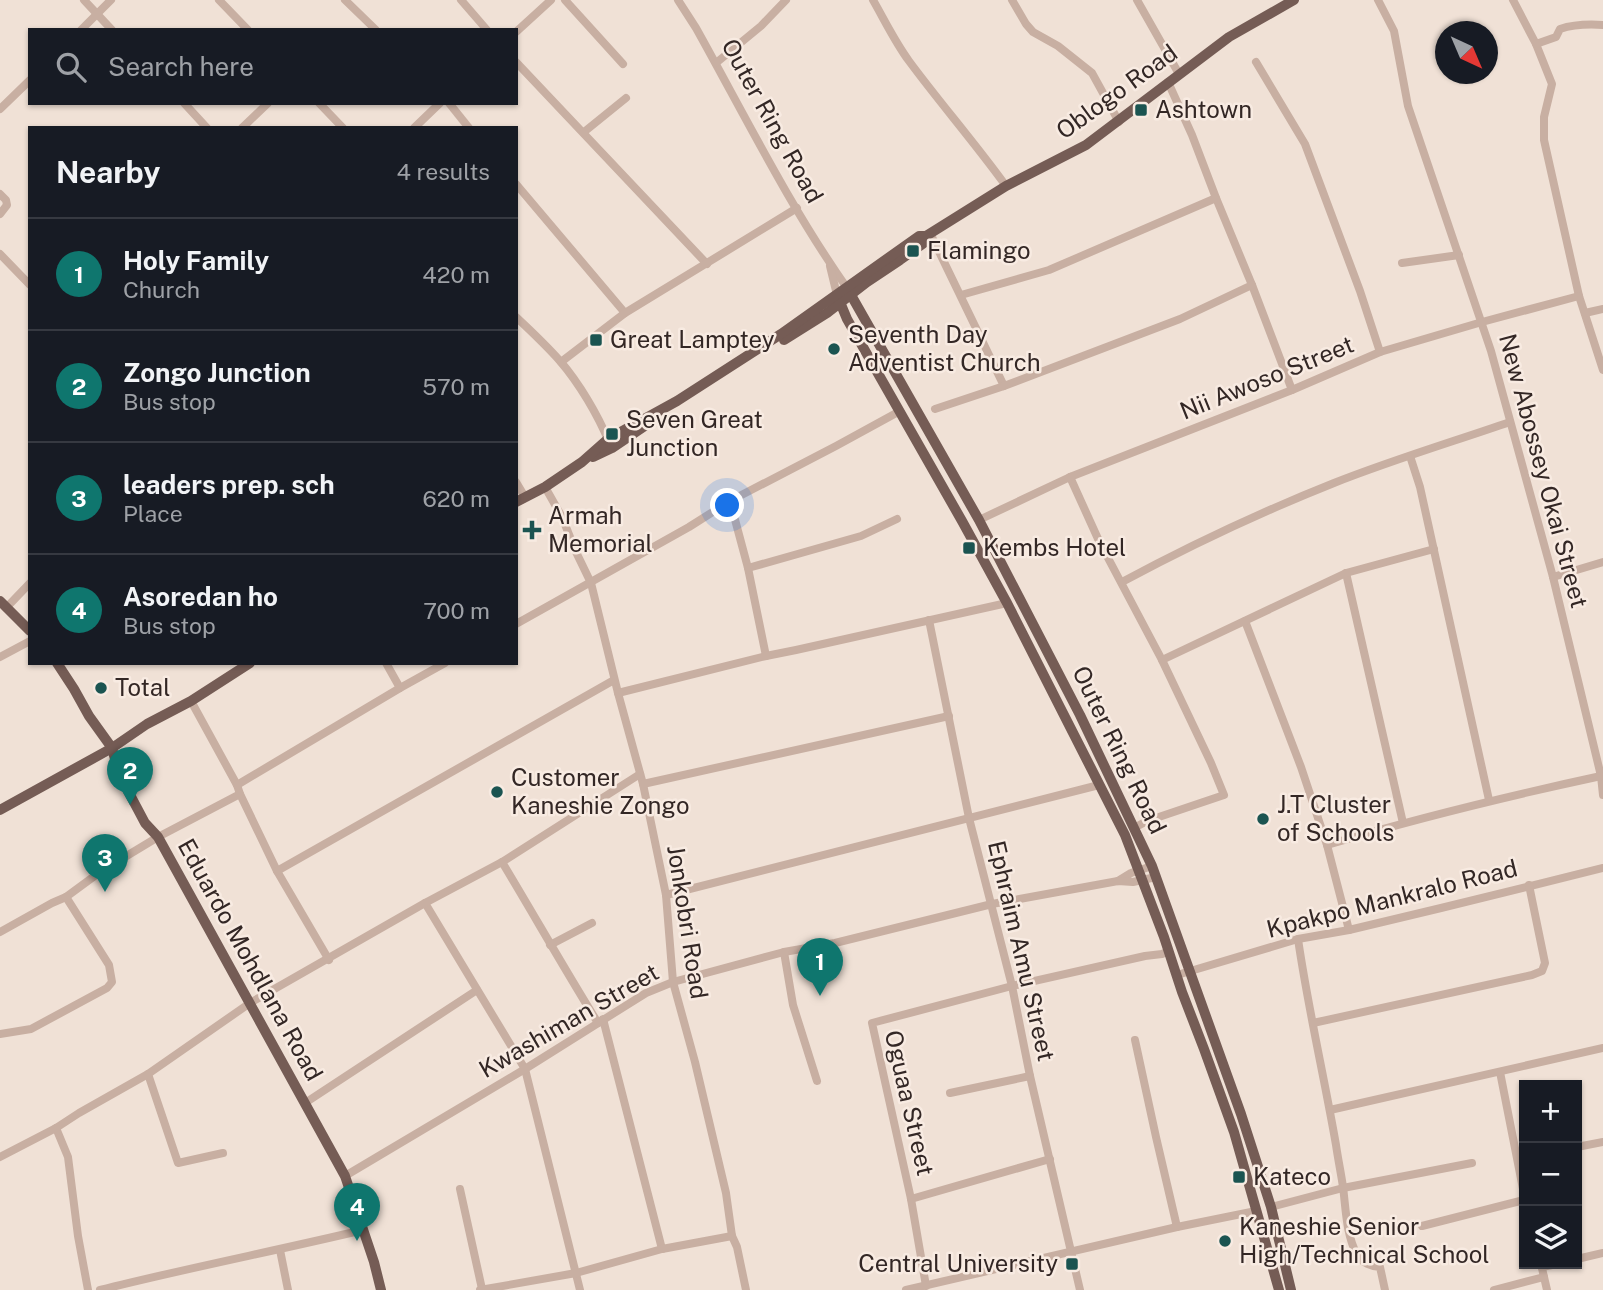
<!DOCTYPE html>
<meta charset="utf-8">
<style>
:root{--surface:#171b24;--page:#20242c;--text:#f1f3f6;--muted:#9ea1a6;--line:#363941;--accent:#0f766e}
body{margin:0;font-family:"Public Sans",sans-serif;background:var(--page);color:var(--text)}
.controls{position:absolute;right:21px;bottom:21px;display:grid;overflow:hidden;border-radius:0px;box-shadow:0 2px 5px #0004}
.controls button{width:63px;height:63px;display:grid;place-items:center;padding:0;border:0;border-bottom:2px solid var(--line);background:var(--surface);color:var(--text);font:35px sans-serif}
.compass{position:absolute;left:1435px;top:21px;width:63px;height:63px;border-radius:50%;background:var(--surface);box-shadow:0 2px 5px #0004;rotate:136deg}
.you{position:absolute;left:728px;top:506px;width:24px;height:24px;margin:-18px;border:5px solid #fff;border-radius:50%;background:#1a73e8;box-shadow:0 0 0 10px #1a73e833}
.badge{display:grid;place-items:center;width:46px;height:46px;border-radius:50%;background:var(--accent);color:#fff;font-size:23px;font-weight:700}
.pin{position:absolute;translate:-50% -58px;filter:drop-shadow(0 2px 4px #0008)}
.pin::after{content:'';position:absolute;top:37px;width:24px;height:21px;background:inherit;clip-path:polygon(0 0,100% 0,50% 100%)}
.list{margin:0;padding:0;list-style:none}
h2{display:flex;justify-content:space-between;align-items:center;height:91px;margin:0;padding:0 28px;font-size:30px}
h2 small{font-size:23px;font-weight:400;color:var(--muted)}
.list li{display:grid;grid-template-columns:46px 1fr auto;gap:21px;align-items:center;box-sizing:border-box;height:112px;padding:0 28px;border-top:2px solid var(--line)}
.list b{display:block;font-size:26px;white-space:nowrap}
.list p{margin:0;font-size:23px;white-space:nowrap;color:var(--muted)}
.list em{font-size:23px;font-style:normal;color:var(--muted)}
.icon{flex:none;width:38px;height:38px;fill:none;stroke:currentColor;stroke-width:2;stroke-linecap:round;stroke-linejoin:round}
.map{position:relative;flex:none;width:1603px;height:1290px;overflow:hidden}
.search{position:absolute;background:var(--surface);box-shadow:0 2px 5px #0004;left:28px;top:28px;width:490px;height:77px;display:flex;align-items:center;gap:18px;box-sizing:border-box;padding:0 24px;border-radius:0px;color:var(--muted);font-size:26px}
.panel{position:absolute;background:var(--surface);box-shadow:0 2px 5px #0004;left:28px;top:126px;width:490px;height:539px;border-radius:0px}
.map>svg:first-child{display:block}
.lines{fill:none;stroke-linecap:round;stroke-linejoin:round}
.minor{stroke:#c8afa2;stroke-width:8}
.major{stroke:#755c55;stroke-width:10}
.poi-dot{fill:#1b5451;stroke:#f8ebe2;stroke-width:2.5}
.labels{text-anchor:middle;stroke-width:5;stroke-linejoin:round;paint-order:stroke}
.street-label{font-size:24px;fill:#332725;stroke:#f8ebe2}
.poi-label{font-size:24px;fill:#332725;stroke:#f8ebe2;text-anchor:start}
</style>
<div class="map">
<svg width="1603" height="1290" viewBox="0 0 1603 1290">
<rect width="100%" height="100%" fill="#f0e1d6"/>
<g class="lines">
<!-- minor -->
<g class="minor">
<path d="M 84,0 L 112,30"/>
<path d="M 219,0 L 248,30"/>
<path d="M 345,0 L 376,30"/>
<path d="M 461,0 L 487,30"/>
<path d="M 565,0 L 623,64"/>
<path d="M 678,0 L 696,28 C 744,114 790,207 847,288"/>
<path d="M 873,0 C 885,21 895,42 909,61 C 940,103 975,143 1006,186"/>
<path d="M 1012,0 L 1026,24 L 1033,32 L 1058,46 L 1092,73 L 1119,122"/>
<path d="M 1137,0 L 1179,74"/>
<path d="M 1378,0 L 1394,31 L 1408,106 L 1491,351 L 1553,577 L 1601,776 L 1603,795"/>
<path d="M 1513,0 L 1536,44 L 1552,84 L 1544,117 L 1544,140 L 1579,296 L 1603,370"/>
<path d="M 81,30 L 111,0"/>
<path d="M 516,32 L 551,0"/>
<path d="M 1536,44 L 1556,37 L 1560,29 C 1575,24 1588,24 1603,25"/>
<path d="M 516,62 L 707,264"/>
<path d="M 1256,62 L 1305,144 L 1360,291 L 1380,352"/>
<path d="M 716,63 L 761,26 L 786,0"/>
<path d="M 1168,82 L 1192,135 L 1216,198 L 1252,285 L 1292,390"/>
<path d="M 184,103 L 207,128"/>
<path d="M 319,103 L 343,128"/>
<path d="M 449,103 L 469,128"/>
<path d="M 0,109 L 30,80"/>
<path d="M 242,128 L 268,103"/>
<path d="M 414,128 L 440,103"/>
<path d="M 584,132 L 626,98"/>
<path d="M 516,184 L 625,313"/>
<path d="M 0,194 L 6,200 L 7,205 L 0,214"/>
<path d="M 930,233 L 1004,386"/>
<path d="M 0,254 L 30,285"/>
<path d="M 1402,263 L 1459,255"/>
<path d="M 830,266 L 837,295"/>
<path d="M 961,295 L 1049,270 L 1216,198"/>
<path d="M 1585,313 L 1603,309"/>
<path d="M 516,317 C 531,331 546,345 560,361 C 579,383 598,415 609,442"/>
<path d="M 561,362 L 625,313 L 797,208"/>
<path d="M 935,409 L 1004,386 L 1180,319 L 1252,285"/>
<path d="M 1410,456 L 1420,487 L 1489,800"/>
<path d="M 1070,477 L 1099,541 L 1162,660 L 1211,763 L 1224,795 L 1147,821 L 1134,828"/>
<path d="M 516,482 L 525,497"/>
<path d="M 545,487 L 562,517 L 576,552 L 591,583 L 618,693 L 643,784 L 666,895 L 673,982 L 695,1062 L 726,1193 L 732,1236 L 737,1247 L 746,1290"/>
<path d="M 730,501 L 748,568 L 766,656"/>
<path d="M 979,520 L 1070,477 L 1292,390 L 1380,352 L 1482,322 L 1579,296"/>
<path d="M 748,568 L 861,536 L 897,519"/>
<path d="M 1346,573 L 1403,823"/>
<path d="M 1553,577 L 1603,562"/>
<path d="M 1122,582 C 1191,545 1261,512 1334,483 C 1392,460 1452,442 1510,422"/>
<path d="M 6,608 L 30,583"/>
<path d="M 929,620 L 969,818 L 1012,986 L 1030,1076 L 1080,1290"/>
<path d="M 1245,621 L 1301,767 L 1327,845 L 1349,930"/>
<path d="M 516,624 L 689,527 L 730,501 L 836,446 L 900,411"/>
<path d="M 0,657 L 30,641"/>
<path d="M 1162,660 L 1346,573 L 1434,549"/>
<path d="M 386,663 L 400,688"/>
<path d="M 618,693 L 766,656 L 796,650 L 1007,603"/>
<path d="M 191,701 L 237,785 L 240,794 L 277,871 L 329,960"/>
<path d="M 643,784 L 949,716"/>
<path d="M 237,785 L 400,688 L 445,663"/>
<path d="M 1327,845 C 1418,818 1508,796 1601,776"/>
<path d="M 502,862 C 534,915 565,970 598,1023"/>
<path d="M 277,871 L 614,680"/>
<path d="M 1118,881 L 1131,873 L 1152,866"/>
<path d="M 666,895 L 1099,785"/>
<path d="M 425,903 L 525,1069 L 580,1290"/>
<path d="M 0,932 L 52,903 L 66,897 L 100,872 L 158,837 L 240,794"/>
<path d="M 1298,939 C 1308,1008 1324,1076 1336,1145 C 1338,1159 1341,1173 1343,1187 C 1346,1210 1346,1234 1357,1255 C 1362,1263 1372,1267 1380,1267 L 1385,1290"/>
<path d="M 550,945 L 592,923"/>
<path d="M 784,952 L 793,1005 L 817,1081"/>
<path d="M 1177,975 L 1298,939 L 1349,930 L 1441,908 L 1603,868"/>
<path d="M 603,1019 L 662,1249"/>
<path d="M 1313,1023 L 1532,975 L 1542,971 L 1545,963 L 1529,885"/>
<path d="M 0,1034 L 31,1029 L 107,988 L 112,982 L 109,965 L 66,897"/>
<path d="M 1135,1040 L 1156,1137 L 1177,1227"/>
<path d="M 1500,1072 L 1524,1194"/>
<path d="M 148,1074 L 178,1163 L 223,1153"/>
<path d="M 950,1093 L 1030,1076"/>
<path d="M 305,1103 L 477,990"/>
<path d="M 1330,1110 L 1603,1048"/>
<path d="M 56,1128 L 68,1157 L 78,1236 L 88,1290"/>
<path d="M 1577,1147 L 1603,1142"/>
<path d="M 0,1157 L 56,1128 L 79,1113 L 148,1074 L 250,1003 L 425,903 L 502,862 L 640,774"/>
<path d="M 345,1176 L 525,1069 L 646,993 L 673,982 L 784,952 L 835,943 L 992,904 L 1118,881 L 1133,882 L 1156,877"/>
<path d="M 460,1189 L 482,1289"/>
<path d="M 911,1199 L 1050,1159"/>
<path d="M 1271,1207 L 1343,1188 L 1472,1163"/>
<path d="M 1422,1226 L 1524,1200"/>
<path d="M 280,1250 L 288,1290"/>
<path d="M 1577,1259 L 1603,1253"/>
<path d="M 1541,1264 L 1547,1290"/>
<path d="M 1542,1267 L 1557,1264"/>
<path d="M 926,1286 L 911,1199 L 872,1023 L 1012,986 L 1145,956 L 1162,954 L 1169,951"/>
<path d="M 100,1290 C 187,1268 275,1251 363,1230"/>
<path d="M 480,1290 L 576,1273 L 662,1249 L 732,1236"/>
<path d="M 906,1290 L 1177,1227 L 1256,1211"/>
<path d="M 1494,1290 L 1544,1277"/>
</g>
<!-- major -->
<g class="major">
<path d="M 847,288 L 979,520 L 1080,715 L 1152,866 L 1241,1114 L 1271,1207 L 1291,1290"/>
<path d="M 837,295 L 847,319 L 962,521 L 1007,603 L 1125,835 L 1164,937 L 1182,992 L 1204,1049 L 1234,1132 L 1279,1290"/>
<path d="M 784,340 L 827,313 L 867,282 L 900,260 L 924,243 L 926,236"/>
<path d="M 593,457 L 612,448 L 649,423"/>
<path d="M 516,502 L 545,487 L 582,462 L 608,439 L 677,401 L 781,334 L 919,236 L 926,236 L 1006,186 L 1086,145 L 1229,37 L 1294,0"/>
<path d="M 0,601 L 30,631"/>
<path d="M 57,663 L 74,689 L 89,716 L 112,748 L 119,774 L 145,823 L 158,837 L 345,1176 L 374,1262 L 381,1290"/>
<path d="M 0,810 L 112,748 L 147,724 L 191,701 L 250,663"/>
</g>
</g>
<!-- markers -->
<g class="poi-dot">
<rect x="1134" y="103" width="14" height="14" rx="3.5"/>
<rect x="906" y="244" width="14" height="14" rx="3.5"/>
<rect x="589" y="333" width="14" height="14" rx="3.5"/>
<circle cx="834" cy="349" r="7"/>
<rect x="605" y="427" width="14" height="14" rx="3.5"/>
<path d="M528.5 519.5h7v7h7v7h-7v7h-7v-7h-7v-7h7z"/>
<rect x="962" y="541" width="14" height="14" rx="3.5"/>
<circle cx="101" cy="688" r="7"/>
<circle cx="497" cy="792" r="7"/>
<circle cx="1263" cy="819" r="7"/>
<rect x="1232" y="1170" width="14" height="14" rx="3.5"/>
<circle cx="1225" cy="1241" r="7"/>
<rect x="1065" y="1257" width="14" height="14" rx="3.5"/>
</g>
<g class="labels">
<!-- street labels -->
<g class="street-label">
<text transform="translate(1117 92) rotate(-36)" y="8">Oblogo Road</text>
<text transform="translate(772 121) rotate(61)" y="8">Outer Ring Road</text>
<text transform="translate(1267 378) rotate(-22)" y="8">Nii Awoso Street</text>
<text transform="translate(1543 471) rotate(75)" y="8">New Abossey Okai Street</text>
<text transform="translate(1119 750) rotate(64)" y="8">Outer Ring Road</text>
<text transform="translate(1392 899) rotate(-14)" y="8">Kpakpo Mankralo Road</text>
<text transform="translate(687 922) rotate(81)" y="8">Jonkobri Road</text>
<text transform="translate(1021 951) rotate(77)" y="8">Ephraim Amu Street</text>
<text transform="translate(250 960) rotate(61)" y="8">Eduardo Mohdlana Road</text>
<text transform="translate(569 1021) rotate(-30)" y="8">Kwashiman Street</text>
<text transform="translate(909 1103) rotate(77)" y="8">Oguaa Street</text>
</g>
<!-- poi labels -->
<g class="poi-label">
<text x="1155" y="118">Ashtown</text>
<text x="927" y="259">Flamingo</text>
<text x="848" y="343">Seventh Day<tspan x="848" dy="28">Adventist Church</tspan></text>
<text x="610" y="348">Great Lamptey</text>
<text x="626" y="428">Seven Great<tspan x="626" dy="28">Junction</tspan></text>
<text x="548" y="524">Armah<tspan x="548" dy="28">Memorial</tspan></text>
<text x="983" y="556">Kembs Hotel</text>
<text x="115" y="696">Total</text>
<text x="511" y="786">Customer<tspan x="511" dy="28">Kaneshie Zongo</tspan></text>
<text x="1277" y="813">J.T Cluster<tspan x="1277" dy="28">of Schools</tspan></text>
<text x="1253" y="1185">Kateco</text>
<text x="1239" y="1235">Kaneshie Senior<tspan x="1239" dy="28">High/Technical School</tspan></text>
<text x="1058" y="1272" text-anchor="end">Central University</text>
</g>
</g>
</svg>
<div class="controls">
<button>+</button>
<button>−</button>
<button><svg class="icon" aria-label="layers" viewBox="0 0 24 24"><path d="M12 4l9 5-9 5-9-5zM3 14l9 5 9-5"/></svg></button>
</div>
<svg class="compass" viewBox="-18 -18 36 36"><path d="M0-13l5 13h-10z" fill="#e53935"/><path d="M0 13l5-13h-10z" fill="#9ea1a6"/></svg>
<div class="you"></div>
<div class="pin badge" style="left:820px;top:996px">1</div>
<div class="pin badge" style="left:130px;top:805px">2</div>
<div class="pin badge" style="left:105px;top:892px">3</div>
<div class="pin badge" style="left:357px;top:1241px">4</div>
<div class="search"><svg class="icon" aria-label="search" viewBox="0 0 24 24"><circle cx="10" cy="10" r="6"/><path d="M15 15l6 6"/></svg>Search here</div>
<section class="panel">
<h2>Nearby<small>4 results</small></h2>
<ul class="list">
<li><span class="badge">1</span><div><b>Holy Family</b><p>Church</p></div><em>420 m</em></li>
<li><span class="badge">2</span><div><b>Zongo Junction</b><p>Bus stop</p></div><em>570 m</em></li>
<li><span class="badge">3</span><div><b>leaders prep. sch</b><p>Place</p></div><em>620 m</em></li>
<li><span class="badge">4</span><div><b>Asoredan ho</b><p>Bus stop</p></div><em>700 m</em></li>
</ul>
</section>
</div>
